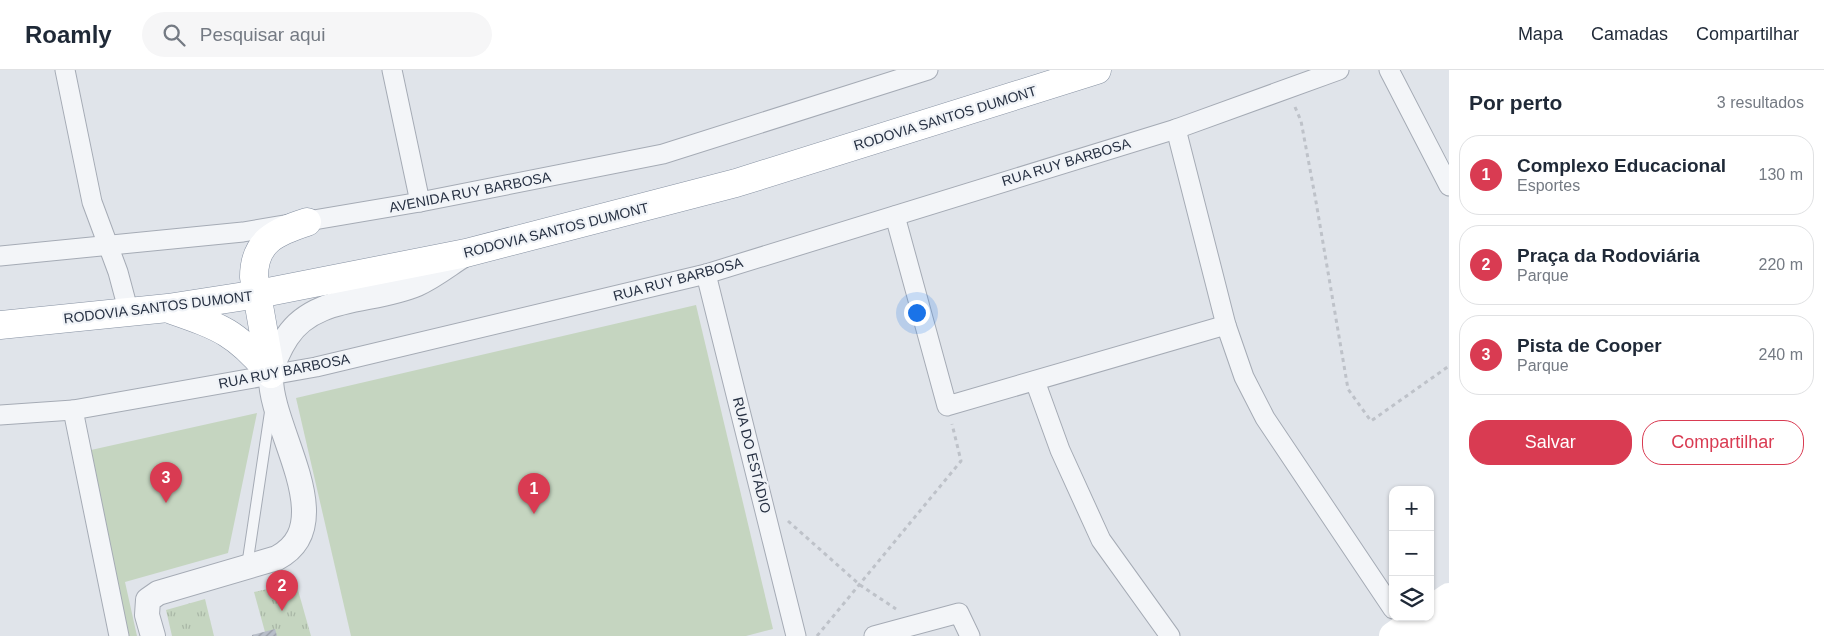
<!DOCTYPE html>
<html lang="pt">
<meta charset="utf-8">
<style>
:root{--surface:#fff;--page:#f6f6f7;--text:#1f2937;--muted:#747a83;--line:#e0e1e3;--accent:#d93b52}
body{margin:0;font-family:Helvetica,sans-serif;background:var(--page);color:var(--text)}
.controls{position:absolute;right:15px;bottom:15px;display:grid;overflow:hidden;border-radius:10px;box-shadow:0 1px 4px #0004}
.controls button{width:45px;height:45px;display:grid;place-items:center;padding:0;border:0;border-bottom:1px solid var(--line);background:var(--surface);color:var(--text);font:25px sans-serif}
.you{position:absolute;left:916px;top:242px;width:18px;height:18px;margin:-12px;border:4px solid #fff;border-radius:50%;background:#1a73e8;box-shadow:0 0 0 8px #1a73e833}
.badge{display:grid;place-items:center;width:32px;height:32px;border-radius:50%;background:var(--accent);color:#fff;font-size:16px;font-weight:700}
.pin{position:absolute;translate:-50% -41px;filter:drop-shadow(0 1px 2px #0008)}
.pin::after{content:'';position:absolute;top:26px;width:18px;height:15px;background:inherit;clip-path:polygon(0 0,100% 0,50% 100%)}
.list{margin:0;padding:0;list-style:none}
h2{display:flex;justify-content:space-between;align-items:center;height:65px;margin:0;padding:0 20px;font-size:21px}
h2 small{font-size:16px;font-weight:400;color:var(--muted)}
.list li{display:grid;grid-template-columns:32px 1fr auto;gap:15px;align-items:center;box-sizing:border-box;height:80px;margin:0 10px 10px;padding:0 10px;border:1px solid var(--line);border-radius:20px}
.list b{display:block;font-size:19px;white-space:nowrap}
.list p{margin:0;font-size:16px;white-space:nowrap;color:var(--muted)}
.list em{font-size:16px;font-style:normal;color:var(--muted)}
.actions{display:flex;gap:10px;padding:15px 20px}
.actions a{flex:1;padding:11px 0;border:1px solid var(--accent);border-radius:20px;text-align:center;font-size:18px;color:var(--accent)}
.actions .main{background:var(--accent);color:#fff}
.icon{flex:none;width:28px;height:28px;fill:none;stroke:currentColor;stroke-width:2;stroke-linecap:round;stroke-linejoin:round}
.map{position:relative;flex:none;width:1449px;height:566px;overflow:hidden}
header{display:flex;align-items:center;gap:30px;box-sizing:border-box;height:70px;padding:0 25px;background:var(--surface);border-bottom:1px solid var(--line)}
header strong{font-size:24px}
nav{display:flex;gap:28px;margin-inline-start:auto;font-size:18px}
.search{width:350px;height:45px;background:var(--page);display:flex;align-items:center;gap:12px;box-sizing:border-box;padding:0 18px;border-radius:28px;color:var(--muted);font-size:19px}
main{display:flex}
aside{flex:1;background:var(--surface)}
.map>svg:first-child{display:block}
.grass{fill:url(#grass-tufts)}
.garden{fill:#c5d5c0}
.building{fill:url(#building-hatch)}
.lines{fill:none;stroke-linecap:round;stroke-linejoin:round}
.service-casing{stroke:#a5abb5;stroke-width:12}
.minor-casing{stroke:#a5abb5;stroke-width:21}
.tertiary-casing{stroke:#a5abb5;stroke-width:26}
.trunk-casing{stroke:#8691a2;stroke-width:29}
.path{stroke:#bec2c9;stroke-width:3;stroke-dasharray:4 4;stroke-linecap:butt}
.service{stroke:#f3f5f8;stroke-width:10}
.minor{stroke:#f3f5f8;stroke-width:19}
.tertiary{stroke:#f3f5f8;stroke-width:24}
.secondary{stroke:#fff;stroke-width:28}
.trunk{stroke:#fff;stroke-width:28}
.labels{text-anchor:middle;stroke-width:4.5;stroke-linejoin:round;paint-order:stroke}
.street-label{font-size:14px;fill:#273143;stroke:#f0f3f7}
</style>
<header>
<strong>Roamly</strong>
<div class="search"><svg class="icon" aria-label="search" viewBox="0 0 24 24"><circle cx="10" cy="10" r="6"/><path d="M15 15l6 6"/></svg>Pesquisar aqui</div>
<nav><a>Mapa</a><a>Camadas</a><a>Compartilhar</a></nav>
</header>
<main>
<div class="map">
<svg width="1449" height="566" viewBox="0 0 1449 566">
<defs>
<pattern id="grass-tufts" width="24" height="20" patternUnits="userSpaceOnUse" patternTransform="scale(1.25)"><rect width="24" height="20" fill="#c5d5c0"/><path d="M3 7l-1-3M5 7V3M7 7l1-3M15 17l-1-3M17 17v-4M19 17l1-3" fill="none" stroke="#a9b7a6"/></pattern>
<pattern id="building-hatch" width="6" height="6" patternUnits="userSpaceOnUse" patternTransform="scale(1.25)"><rect width="6" height="6" fill="#b7bdc8"/><path d="M-1 1l2-2M0 6l6-6M5 7l2-2" fill="none" stroke="#959aa4"/></pattern>
</defs>
<rect width="100%" height="100%" fill="#e0e4ea"/>
<!-- grass -->
<g class="grass">
<path d="M 296,513 L 311,566 L 277,566 L 265,562 L 254,522 Z"/>
<path d="M 205,529 L 214,566 L 172,566 L 166,540 Z"/>
</g>
<!-- garden -->
<g class="garden">
<path d="M 696,235 L 773,559 L 746,566 L 351,566 L 296,328 Z"/>
<path d="M 257,343 L 228,483 L 125,512 L 137,566 L 125,566 L 82,382 Z"/>
</g>
<!-- building -->
<path class="building" d="M 275,559 L 277,566 L 252,566 L 252,565 Z"/>
<g class="lines">
<defs>
<path id="service" d="M 247,496 L 270,342"/>
<g id="minor">
<path d="M 65,0 L 92,132 L 118,202 L 129,243"/>
<path d="M 392,0 L 420,132"/>
<path d="M 1389,0 L 1449,116"/>
<path d="M 1176,59 L 1226,255 L 1244,307 L 1265,348 L 1393,539"/>
<path d="M 895,146 L 947,336 L 1226,255"/>
<path d="M 0,186 L 243,162 L 420,132 L 663,84 L 928,0"/>
<path d="M 706,204 L 796,566"/>
<path d="M 1035,311 L 1060,380 L 1101,470 L 1170,566"/>
<path d="M 73,340 L 119,566"/>
<path d="M 0,345 L 73,340 L 316,297 L 706,204 L 1176,59 L 1339,0"/>
<path d="M 874,566 L 959,543 L 970,566"/>
</g>
<path id="tertiary" d="M 153,566 L 147,545 L 148,530 L 158,523 L 277,488 C 342,454 269,358 271,306 C 271,296 281,276 287,267 C 315,224 374,233 417,214 C 433,207 448,195 462,186"/>
<g id="trunk">
<path d="M 172,240 C 221,257 237,263 271,304"/>
<path d="M 0,255 L 168,238 L 258,224 L 466,183 L 736,113 L 1097,0"/>
<path d="M 271,304 L 254,207 C 254,171 276,162 307,152"/>
</g>
</defs>
<!-- service casing -->
<use href="#service" class="service-casing"/>
<!-- minor casing -->
<use href="#minor" class="minor-casing"/>
<!-- tertiary casing -->
<use href="#tertiary" class="tertiary-casing"/>
<!-- trunk casing -->
<use href="#trunk" class="trunk-casing"/>
<!-- path -->
<g class="path">
<path d="M 1295,37 L 1301,51 L 1315,126 L 1348,319 L 1371,351 L 1449,296"/>
<path d="M 788,451 L 860,515 L 896,539"/>
<path d="M 817,566 L 961,391 L 952,354"/>
</g>
<!-- service -->
<use href="#service" class="service"/>
<!-- minor -->
<use href="#minor" class="minor"/>
<!-- tertiary -->
<use href="#tertiary" class="tertiary"/>
<!-- secondary -->
<g class="secondary">
<path d="M 1430,540 L 1449,527"/>
<path d="M 1393,566 L 1420,547"/>
<path d="M 1427,566 L 1449,551"/>
</g>
<!-- trunk -->
<use href="#trunk" class="trunk"/>
</g>
<g class="labels">
<!-- street labels -->
<g class="street-label">
<text transform="translate(945 48) rotate(-17)" y="5">RODOVIA SANTOS DUMONT</text>
<text transform="translate(1066 92) rotate(-17)" y="5">RUA RUY BARBOSA</text>
<text transform="translate(470 122) rotate(-11)" y="5">AVENIDA RUY BARBOSA</text>
<text transform="translate(556 160) rotate(-14)" y="5">RODOVIA SANTOS DUMONT</text>
<text transform="translate(678 209) rotate(-15)" y="5">RUA RUY BARBOSA</text>
<text transform="translate(158 237) rotate(-7)" y="5">RODOVIA SANTOS DUMONT</text>
<text transform="translate(284 301) rotate(-11)" y="5">RUA RUY BARBOSA</text>
<text transform="translate(752 385) rotate(76)" y="5">RUA DO ESTÁDIO</text>
</g>
</g>
</svg>
<div class="controls">
<button>+</button>
<button>−</button>
<button><svg class="icon" aria-label="layers" viewBox="0 0 24 24"><path d="M12 4l9 5-9 5-9-5zM3 14l9 5 9-5"/></svg></button>
</div>
<div class="you"></div>
<div class="pin badge" style="left:534px;top:444px">1</div>
<div class="pin badge" style="left:282px;top:541px">2</div>
<div class="pin badge" style="left:166px;top:433px">3</div>
</div>
<aside>
<h2>Por perto<small>3 resultados</small></h2>
<ul class="list">
<li><span class="badge">1</span><div><b>Complexo Educacional</b><p>Esportes</p></div><em>130 m</em></li>
<li><span class="badge">2</span><div><b>Praça da Rodoviária</b><p>Parque</p></div><em>220 m</em></li>
<li><span class="badge">3</span><div><b>Pista de Cooper</b><p>Parque</p></div><em>240 m</em></li>
</ul>
<div class="actions"><a class="main">Salvar</a><a>Compartilhar</a></div>
</aside>
</main>
